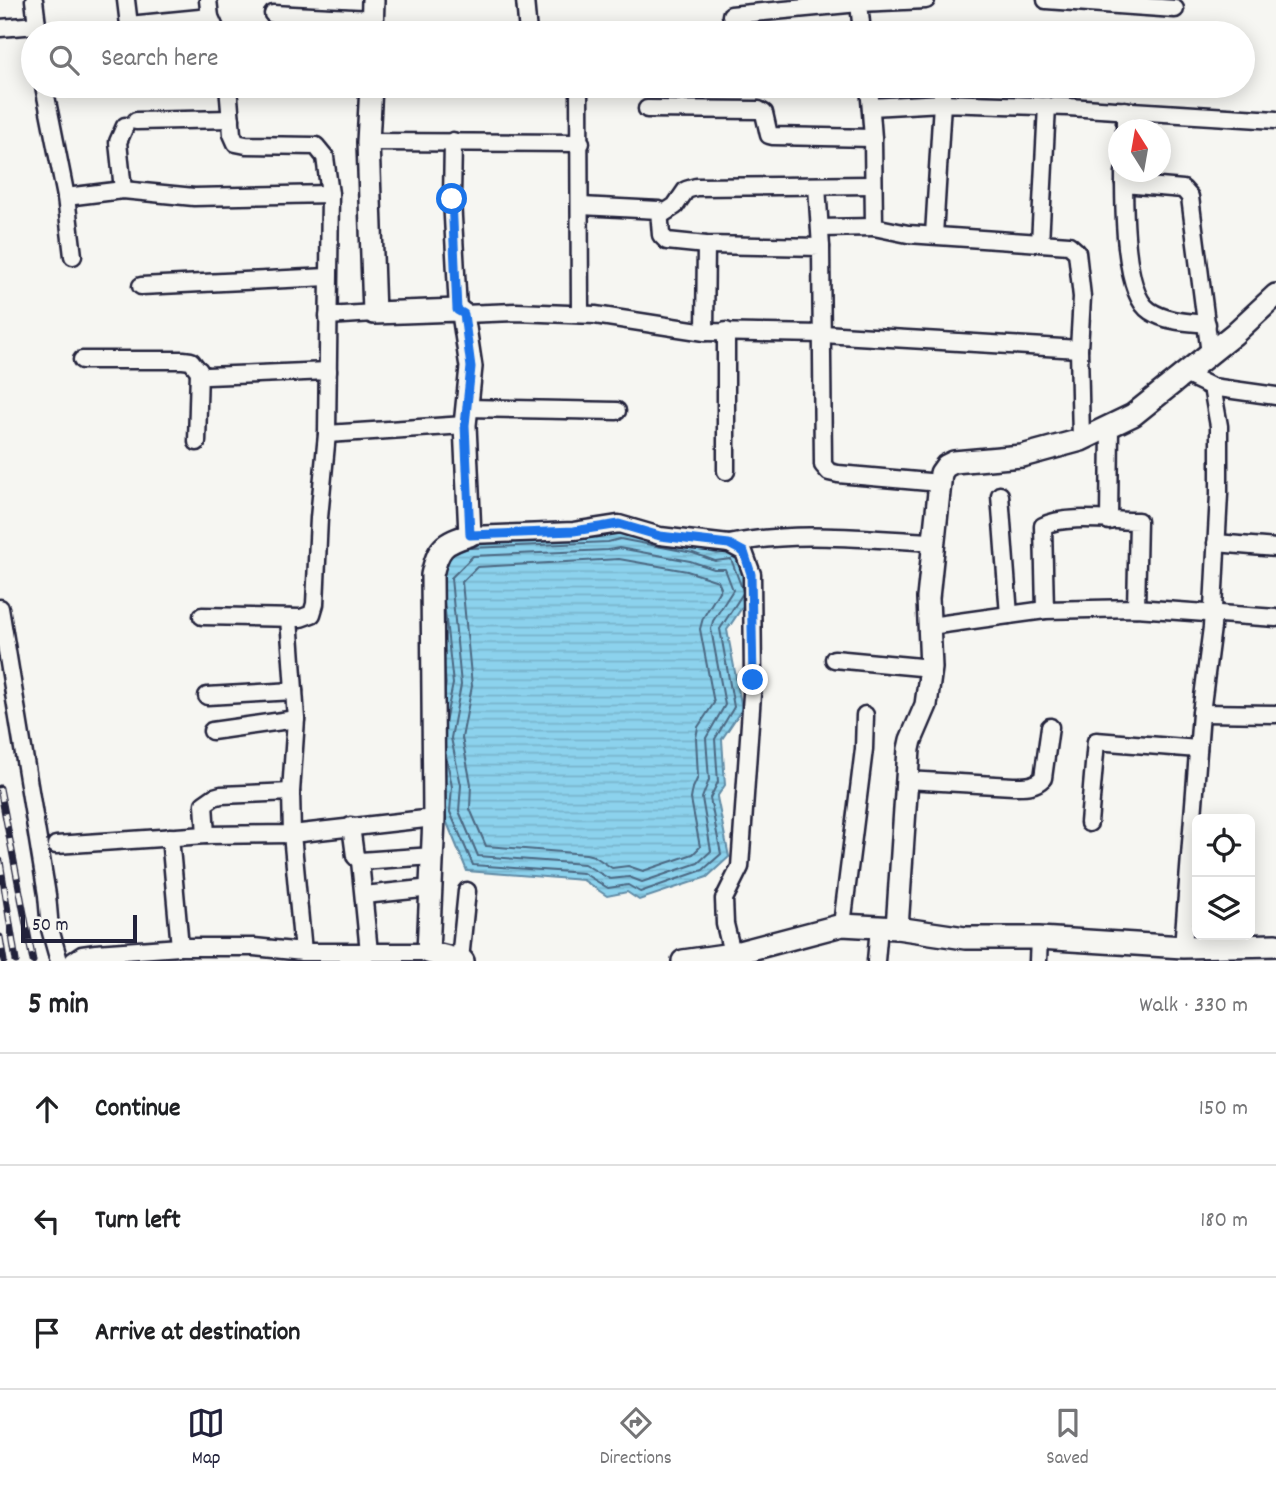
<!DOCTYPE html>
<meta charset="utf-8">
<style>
:root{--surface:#fff;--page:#f2f2f2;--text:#202124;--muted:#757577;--line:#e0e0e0;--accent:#22223b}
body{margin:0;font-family:Dekko,sans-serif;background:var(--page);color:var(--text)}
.controls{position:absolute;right:21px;bottom:21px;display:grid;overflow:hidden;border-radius:10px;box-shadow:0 4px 18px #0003}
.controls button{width:63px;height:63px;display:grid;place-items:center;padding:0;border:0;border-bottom:2px solid var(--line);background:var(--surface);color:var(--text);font:35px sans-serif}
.compass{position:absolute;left:1108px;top:119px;width:63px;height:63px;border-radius:50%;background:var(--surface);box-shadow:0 4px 18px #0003;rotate:349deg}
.scale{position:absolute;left:21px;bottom:18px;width:116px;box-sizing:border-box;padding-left:7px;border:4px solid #22223b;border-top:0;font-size:19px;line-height:24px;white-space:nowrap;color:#22223b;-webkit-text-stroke:5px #f6f6f2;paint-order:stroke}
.stop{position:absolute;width:21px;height:21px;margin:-16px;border:5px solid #1a73e8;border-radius:50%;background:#fff}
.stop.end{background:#1a73e8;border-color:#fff;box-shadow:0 2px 7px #0008}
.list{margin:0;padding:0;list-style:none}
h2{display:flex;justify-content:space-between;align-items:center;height:91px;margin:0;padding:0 28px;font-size:30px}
h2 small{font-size:23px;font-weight:400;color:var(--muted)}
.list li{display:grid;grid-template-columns:46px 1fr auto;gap:21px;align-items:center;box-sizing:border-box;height:112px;padding:0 28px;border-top:2px solid var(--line)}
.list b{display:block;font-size:26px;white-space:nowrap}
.list em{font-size:23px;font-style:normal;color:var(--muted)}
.icon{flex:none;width:38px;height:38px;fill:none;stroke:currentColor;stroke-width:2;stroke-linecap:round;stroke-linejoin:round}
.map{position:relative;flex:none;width:1276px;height:961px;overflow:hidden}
.search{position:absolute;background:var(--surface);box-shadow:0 4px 18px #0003;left:21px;right:21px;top:21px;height:77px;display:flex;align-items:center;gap:18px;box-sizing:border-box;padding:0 24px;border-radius:38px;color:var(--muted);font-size:26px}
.sheet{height:427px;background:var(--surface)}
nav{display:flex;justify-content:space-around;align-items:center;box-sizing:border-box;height:98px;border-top:2px solid var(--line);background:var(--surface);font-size:19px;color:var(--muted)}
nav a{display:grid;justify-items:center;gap:4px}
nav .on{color:var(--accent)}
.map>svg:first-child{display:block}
.water{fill:url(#water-rules);stroke:#628ca6;stroke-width:2}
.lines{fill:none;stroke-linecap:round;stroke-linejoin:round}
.shore{stroke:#4c6882;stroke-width:2}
.minor-casing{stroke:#22223b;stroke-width:21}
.tertiary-casing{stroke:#22223b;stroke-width:26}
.minor{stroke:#f6f6f2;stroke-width:16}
.tertiary{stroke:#f6f6f2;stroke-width:21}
.rail-casing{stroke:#22223b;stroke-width:7}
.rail{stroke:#f6f6f2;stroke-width:4.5;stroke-dasharray:13;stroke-linecap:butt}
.route{stroke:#1a73e8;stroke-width:9}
</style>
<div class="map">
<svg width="1276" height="961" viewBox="0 0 1276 961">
<defs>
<pattern id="water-rules" width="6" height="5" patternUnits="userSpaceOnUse" patternTransform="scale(1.75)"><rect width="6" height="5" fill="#8cd2ed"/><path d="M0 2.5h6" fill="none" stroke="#78b4cc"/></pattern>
</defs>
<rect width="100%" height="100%" fill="#f6f6f2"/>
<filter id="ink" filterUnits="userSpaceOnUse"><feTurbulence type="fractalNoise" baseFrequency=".0143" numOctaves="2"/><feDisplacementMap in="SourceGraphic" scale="14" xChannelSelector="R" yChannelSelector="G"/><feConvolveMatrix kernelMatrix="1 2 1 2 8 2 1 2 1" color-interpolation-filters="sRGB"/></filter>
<g filter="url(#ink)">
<!-- water -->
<path class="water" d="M 619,531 L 695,546 L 717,554 L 737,550 L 751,594 L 727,630 L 742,709 L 722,739 L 725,785 L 717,797 L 729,857 L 707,877 L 639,900 L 627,892 L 607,896 L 583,880 L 467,871 L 443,813 L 445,788 L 435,738 L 446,684 L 434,573 L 465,541 L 608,535 Z"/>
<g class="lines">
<!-- shore -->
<g class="shore">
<path d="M 471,548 L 608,542 L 620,539 L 693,553 L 715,561 L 731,559 L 743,591"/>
<path d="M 619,548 L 690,561 L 714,569 L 725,569 L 733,590 L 713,621 L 711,629 L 725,705 L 706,738 L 709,780 L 702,798 L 711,851 L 698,863 L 642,882 L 629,877 L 610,879 L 584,864 L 478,856 L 459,811 L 461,785 L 451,738 L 461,685 L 451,578 L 473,556 L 608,550 Z"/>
<path d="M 619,559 L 687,571 L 718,581 L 721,588 L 703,618 L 700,629 L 714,703 L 698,727 L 696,738 L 698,777 L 693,788 L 691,799 L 700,847 L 693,854 L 643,871 L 628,866 L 612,868 L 594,856 L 586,854 L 486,846 L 470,809 L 471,784 L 462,738 L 472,686 L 462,582 L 477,567 Z"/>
<path d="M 444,602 L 453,684 L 445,722"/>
<path d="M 446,755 L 452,787 L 450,812 L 473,865 L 583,873 L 608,888 L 628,885 L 640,892 L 703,870 L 721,854 L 710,798 L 718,782 L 715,739 L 734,707 L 720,629 L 743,593"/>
</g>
<defs>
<g id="minor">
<path d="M 34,0 L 38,33"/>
<path d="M 126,0 L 129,25 L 210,17"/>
<path d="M 208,0 L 210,17 L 217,33"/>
<path d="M 525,0 L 528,33"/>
<path d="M 1046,0 L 1175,9"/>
<path d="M 273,14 L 372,19"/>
<path d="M 731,15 L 859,3"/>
<path d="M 0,28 L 37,25"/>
<path d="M 862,33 L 859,3 L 926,0"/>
<path d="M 44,86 L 66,197 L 73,256"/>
<path d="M 579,86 L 580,314"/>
<path d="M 869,86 L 873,138 L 874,227 L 908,234 L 1069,245 L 1077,252 L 1082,297 L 1079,349 L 1081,440"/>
<path d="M 871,107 L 942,103 L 942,86"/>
<path d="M 647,109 L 759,110 L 764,113 L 769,135 L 773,136 L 873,138"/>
<path d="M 136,121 L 231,119"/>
<path d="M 1125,130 L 1125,110"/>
<path d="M 453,141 L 452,199 L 458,310"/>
<path d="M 368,142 L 581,143"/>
<path d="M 1124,172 C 1124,201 1123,294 1150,311 C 1167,322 1188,322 1207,324"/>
<path d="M 1124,184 L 1183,189 L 1190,197 L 1210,354"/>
<path d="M 817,186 L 821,247"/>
<path d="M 123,190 L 118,142 L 125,126"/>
<path d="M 66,197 L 123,190 L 194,197 L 330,194"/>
<path d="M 581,206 L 659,210 L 661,235 L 667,241 L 706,245 L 821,247 L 823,465 L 829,472 L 838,474 L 940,483"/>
<path d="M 661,215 L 675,206 L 686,190 L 696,187 L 873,185"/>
<path d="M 820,228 L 874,227"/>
<path d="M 934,235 L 942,103 L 1068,107 L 1276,120"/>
<path d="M 1040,243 L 1047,106"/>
<path d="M 141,286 L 328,277"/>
<path d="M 463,314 L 516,312 L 595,315 L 705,332 L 823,334 L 1079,349"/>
<path d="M 328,316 L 374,313"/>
<path d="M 726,331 L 726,471"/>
<path d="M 705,332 L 706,245"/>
<path d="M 82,360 L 183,360 L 191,361 L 202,375 L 207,376 L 328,371"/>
<path d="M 1185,374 L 1212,387 L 1276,396"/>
<path d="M 466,408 L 617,411"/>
<path d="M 327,434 L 465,425"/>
<path d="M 197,442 L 199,370"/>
<path d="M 1000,495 L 1009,615"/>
<path d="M 1109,521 L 1110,426"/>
<path d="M 470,535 L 574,531 L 619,524 L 660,536 L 729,544 L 744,552 L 752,574 L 753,680 L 740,867 L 724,899 L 725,924 L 734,961"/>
<path d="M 1216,543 L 1276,548"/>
<path d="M 729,544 C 796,530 865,539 934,542"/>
<path d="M 0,608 L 47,895 L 50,929 L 59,961"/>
<path d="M 1045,610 L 1043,526 C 1064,514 1113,521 1138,521 L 1136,608"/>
<path d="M 202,616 L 301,618 L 312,614 L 315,604 L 319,518 L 327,434 L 330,194 L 325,157 L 316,146 L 246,145 L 236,143 L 232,134 L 228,86"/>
<path d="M 289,618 L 296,719 L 291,792 L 292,834 L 303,952"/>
<path d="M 930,626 L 1045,610 L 1136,608 L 1276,618"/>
<path d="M 834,659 L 931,668"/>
<path d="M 207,696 L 294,691"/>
<path d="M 1201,713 L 1276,714"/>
<path d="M 212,731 L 296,719"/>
<path d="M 906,780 L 1013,786 C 1025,786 1034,787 1043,778 L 1050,727"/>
<path d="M 1089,823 L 1096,741 L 1198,749"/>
<path d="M 351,826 L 355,856 L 360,861 L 369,952"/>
<path d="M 206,835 L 204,804 L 214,797 L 221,795 L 291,792"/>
<path d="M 170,837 L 180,947"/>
<path d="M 56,845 L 206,835 L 292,834 L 434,818"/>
<path d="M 360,861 L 433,856"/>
<path d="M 364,895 L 432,888"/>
<path d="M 842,925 L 864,749 L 865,715"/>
<path d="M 1183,947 L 1201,713 L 1212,627 L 1219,494 L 1219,426 L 1212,387"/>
<path d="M 460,960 L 467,891"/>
<path d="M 73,961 L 82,955 L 96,953 L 180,947 L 254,947 L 303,952 L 428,952"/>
<path d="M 876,961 L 879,927"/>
<path d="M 1038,961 L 1039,938"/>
</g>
<g id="tertiary">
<path d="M 372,33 L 373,0"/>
<path d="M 371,86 L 368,142 L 374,313 L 458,310 L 463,314 L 471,367 L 465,425 L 470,535 C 443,543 438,548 432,575 L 434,818 L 428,952 L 463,961"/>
<path d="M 897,928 L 909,749 L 911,740 L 926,705 L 931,668 L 928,598 L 941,473 L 946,466 L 954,462 L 1022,456 L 1081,440 L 1133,415 L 1234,334 L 1276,295"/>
<path d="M 683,961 L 732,954 L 842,925 L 897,928 L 965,938 L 1039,938 L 1183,947 L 1276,945"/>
</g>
</defs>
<!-- minor casing -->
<use href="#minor" class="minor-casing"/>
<!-- tertiary casing -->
<use href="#tertiary" class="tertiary-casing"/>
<!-- minor -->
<use href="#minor" class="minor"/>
<!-- tertiary -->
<use href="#tertiary" class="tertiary"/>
<defs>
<g id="rail">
<path d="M 0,788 L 33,961"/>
<path d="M 0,861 L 16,961"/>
<path d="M 0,937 L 4,961"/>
</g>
</defs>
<!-- rail casing -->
<use href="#rail" class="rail-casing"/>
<!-- rail -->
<use href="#rail" class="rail"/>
</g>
</g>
<g class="lines" filter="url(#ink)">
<!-- route -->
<path class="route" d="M 452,199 L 457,310 L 464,314 L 471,367 L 465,425 L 470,535 L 574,531 L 619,524 L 660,536 L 729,544 L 744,552 L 751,574 L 753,680"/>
</g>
</svg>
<div class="controls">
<button><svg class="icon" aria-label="locate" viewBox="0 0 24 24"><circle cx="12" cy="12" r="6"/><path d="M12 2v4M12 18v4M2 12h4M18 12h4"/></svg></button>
<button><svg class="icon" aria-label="layers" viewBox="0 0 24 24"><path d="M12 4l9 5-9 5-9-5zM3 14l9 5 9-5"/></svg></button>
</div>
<svg class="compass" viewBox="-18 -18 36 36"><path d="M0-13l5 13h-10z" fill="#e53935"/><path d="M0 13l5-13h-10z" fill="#757577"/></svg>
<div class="scale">50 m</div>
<div class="stop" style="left:452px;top:199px"></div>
<div class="stop end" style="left:753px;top:680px"></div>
<div class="search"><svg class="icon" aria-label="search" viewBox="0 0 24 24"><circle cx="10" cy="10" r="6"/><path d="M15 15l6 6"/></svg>Search here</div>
</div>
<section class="sheet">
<h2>5 min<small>Walk · 330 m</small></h2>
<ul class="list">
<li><svg class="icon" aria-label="ahead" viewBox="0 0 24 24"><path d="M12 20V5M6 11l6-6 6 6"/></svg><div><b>Continue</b></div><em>150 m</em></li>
<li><svg class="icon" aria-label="left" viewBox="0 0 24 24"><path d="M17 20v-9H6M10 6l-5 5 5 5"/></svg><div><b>Turn left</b></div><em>180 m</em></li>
<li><svg class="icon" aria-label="arrive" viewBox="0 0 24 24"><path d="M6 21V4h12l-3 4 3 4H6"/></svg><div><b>Arrive at destination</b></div></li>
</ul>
</section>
<nav>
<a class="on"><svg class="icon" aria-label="map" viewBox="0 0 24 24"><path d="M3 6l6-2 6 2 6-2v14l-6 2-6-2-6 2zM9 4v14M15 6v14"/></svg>Map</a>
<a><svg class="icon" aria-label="directions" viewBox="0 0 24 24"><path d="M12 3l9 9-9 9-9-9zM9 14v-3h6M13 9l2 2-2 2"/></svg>Directions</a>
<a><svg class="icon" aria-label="saved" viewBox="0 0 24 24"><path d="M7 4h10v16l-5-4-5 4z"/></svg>Saved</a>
</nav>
